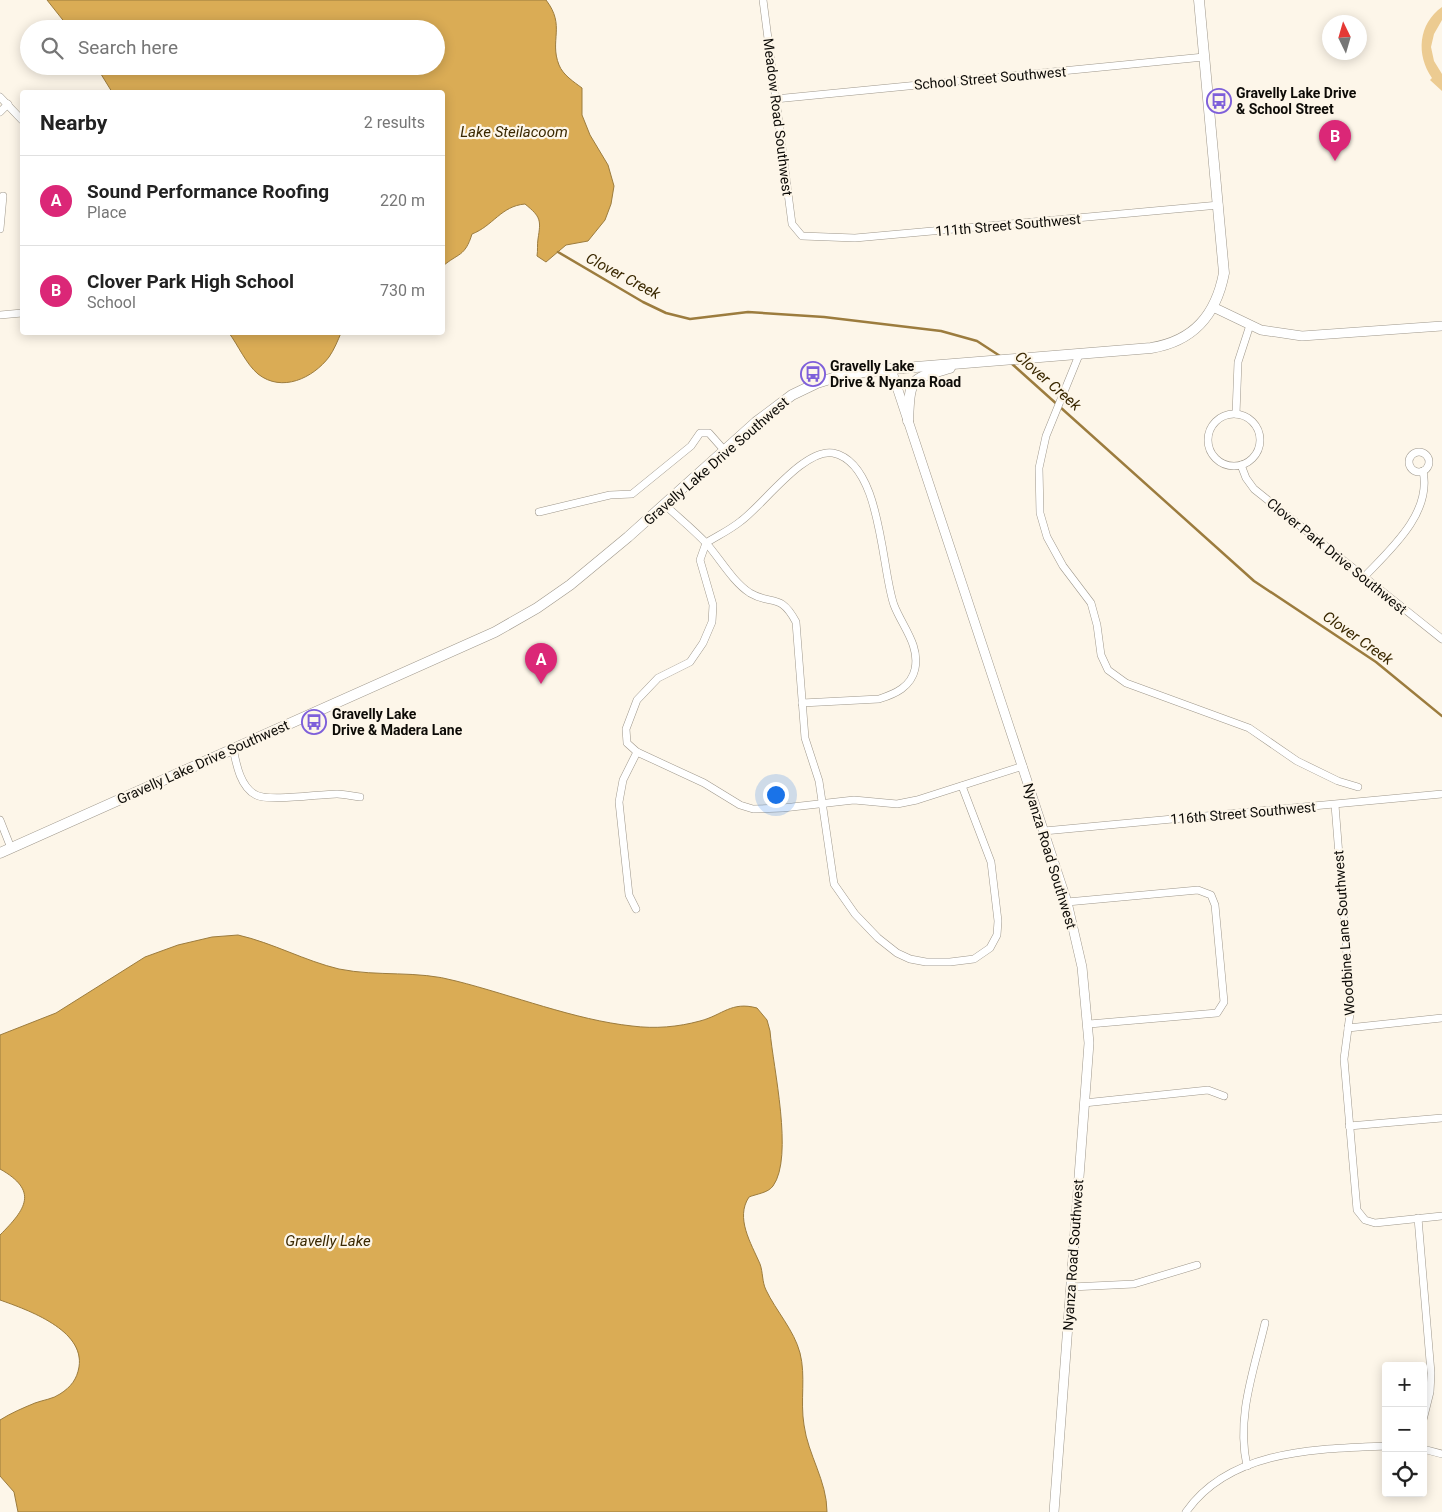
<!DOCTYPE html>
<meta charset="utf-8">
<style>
:root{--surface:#fff;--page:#f6f6f6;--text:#222;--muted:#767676;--line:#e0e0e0;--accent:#db2777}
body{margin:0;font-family:Roboto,sans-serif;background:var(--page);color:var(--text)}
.controls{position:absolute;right:15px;bottom:15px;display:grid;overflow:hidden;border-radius:5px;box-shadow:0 2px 12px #0003}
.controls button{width:45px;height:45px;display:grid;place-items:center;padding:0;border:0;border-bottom:1px solid var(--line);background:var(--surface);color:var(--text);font:25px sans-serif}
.compass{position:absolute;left:1322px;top:15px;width:45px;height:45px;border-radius:50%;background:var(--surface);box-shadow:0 2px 12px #0003;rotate:355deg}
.you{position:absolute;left:775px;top:794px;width:18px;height:18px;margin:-12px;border:4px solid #fff;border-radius:50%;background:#1a73e8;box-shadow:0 0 0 8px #1a73e833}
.badge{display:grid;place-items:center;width:32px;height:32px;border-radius:50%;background:var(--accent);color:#fff;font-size:16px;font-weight:700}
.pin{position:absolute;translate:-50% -41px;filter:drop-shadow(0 1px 2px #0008)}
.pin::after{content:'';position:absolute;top:26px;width:18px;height:15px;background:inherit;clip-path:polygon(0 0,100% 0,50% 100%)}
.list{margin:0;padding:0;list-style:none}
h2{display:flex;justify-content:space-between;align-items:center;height:65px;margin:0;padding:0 20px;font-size:21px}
h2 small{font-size:16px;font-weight:400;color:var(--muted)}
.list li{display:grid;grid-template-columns:32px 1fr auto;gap:15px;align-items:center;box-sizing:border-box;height:90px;padding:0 20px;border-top:1px solid var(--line)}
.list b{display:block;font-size:19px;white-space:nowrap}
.list p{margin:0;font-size:16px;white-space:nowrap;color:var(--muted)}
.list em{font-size:16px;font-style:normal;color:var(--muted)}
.icon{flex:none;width:28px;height:28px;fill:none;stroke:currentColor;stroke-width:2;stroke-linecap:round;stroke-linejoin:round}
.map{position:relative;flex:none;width:1442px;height:1512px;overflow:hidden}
.search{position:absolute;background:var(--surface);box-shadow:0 2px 12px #0003;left:20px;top:20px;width:425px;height:55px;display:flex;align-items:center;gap:12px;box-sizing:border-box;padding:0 18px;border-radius:28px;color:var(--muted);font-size:19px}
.panel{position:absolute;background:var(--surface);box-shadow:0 2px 12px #0003;left:20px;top:90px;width:425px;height:245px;border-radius:5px}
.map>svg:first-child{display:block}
.green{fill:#eccb91}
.water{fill:#daac55;stroke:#9c7c3e}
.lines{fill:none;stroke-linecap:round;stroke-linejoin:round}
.stream{stroke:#9c7c3e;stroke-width:2.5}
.minor-casing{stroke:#9e978b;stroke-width:8}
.tertiary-casing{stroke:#9e978b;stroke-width:10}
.secondary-casing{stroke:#9e978b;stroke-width:11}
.minor{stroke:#fff;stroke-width:7}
.tertiary{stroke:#fff;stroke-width:9}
.secondary{stroke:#fff;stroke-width:10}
.labels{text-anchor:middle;stroke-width:4.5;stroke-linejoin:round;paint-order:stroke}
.street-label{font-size:14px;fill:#0d0b07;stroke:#fdf6e9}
.poi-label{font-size:14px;font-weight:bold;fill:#0d0b07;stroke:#fdf6e9;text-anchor:start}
.water-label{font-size:15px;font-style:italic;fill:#3a2801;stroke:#fdf6e9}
</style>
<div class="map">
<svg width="1442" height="1512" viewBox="0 0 1442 1512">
<rect width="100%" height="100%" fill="#fdf6e9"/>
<!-- green -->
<path class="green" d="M 1442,7 L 1442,20 L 1434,34 L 1431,47 L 1434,61 L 1442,74 L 1442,91 L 1430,80 L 1432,78 C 1416,55 1418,24 1442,7 Z"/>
<!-- water -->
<g class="water">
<path d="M 47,0 L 546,0 C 566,26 549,40 559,65 C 563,75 574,82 582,88 L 582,115 L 590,135 L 608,165 L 614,186 L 611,204 L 605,220 L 588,241 L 566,245 L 546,262 L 537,256 C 538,250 537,245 538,239 C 541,220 541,217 525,204 C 501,206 493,226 472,234 C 465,257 458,253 443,266 L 442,92 L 112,92 L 96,66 L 436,66 L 436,29 L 70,29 Z"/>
<path d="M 229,333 L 341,333 C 338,340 334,350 329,357 C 313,378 282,393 258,374 C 246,364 238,345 229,333 Z"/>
<path d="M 238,935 C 273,943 305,961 339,969 C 378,977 417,970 456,981 C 512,995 575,1020 632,1026 C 655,1029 678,1027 700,1021 C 723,1015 731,1001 757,1008 L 767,1020 L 770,1031 C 773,1067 794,1157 773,1186 C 768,1193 756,1194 749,1197 C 735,1218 751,1243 760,1264 C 763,1272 762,1282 766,1290 C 776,1311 794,1330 800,1353 C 806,1376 800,1401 804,1425 C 808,1455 827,1481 827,1512 L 18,1512 L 14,1492 L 0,1476 L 0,1420 C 11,1413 23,1408 35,1403 C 43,1400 53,1399 60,1394 C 71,1387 77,1379 79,1367 C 85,1330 28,1310 0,1300 L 0,1235 C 26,1209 39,1191 0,1169 L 0,1035 L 56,1013 L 145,957 L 178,945 L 212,937 Z"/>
</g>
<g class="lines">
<!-- stream -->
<g class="stream">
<path d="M 558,252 L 643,302 L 666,313 L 690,319 L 748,312 L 824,317 L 941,331 L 977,341 L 1000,356"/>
<path d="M 1011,363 L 1254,581 L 1376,662 L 1442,716"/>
</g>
<defs>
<g id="minor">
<path d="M 763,0 L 792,224 L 802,236 L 855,238 L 1219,205"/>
<path d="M 0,97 L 22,120"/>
<path d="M 775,99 L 1204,57"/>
<path d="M 0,112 L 8,104"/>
<path d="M 0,229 L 3,196"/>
<path d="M 0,315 L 22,313"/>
<path d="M 1079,355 L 1046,436 L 1039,468 L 1040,513 L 1047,537 L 1063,566 L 1091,603 L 1097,625 L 1101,655 L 1108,670 L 1126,683 L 1249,728 L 1297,761 L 1338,781 L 1358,787"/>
<path d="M 1236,414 L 1238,362 L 1250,325"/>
<circle cx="1234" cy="440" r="26"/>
<circle cx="1419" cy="462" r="10"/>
<path d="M 1241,465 L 1246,478 L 1254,489 L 1442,639"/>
<path d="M 665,505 C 679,518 694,530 707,544 C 720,559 733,582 750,593 C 772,606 780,592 796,622 L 805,738 L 819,781 L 834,884 L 855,914 L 878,938 L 897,953 L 910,959 L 926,962 L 950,962 L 974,959 L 990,948 L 997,935 L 998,921 L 991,862 L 962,786"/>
<path d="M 539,512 L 610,495 L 632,494 L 691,446 L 700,433 L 709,433 L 724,450"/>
<path d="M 1364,577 C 1391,549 1432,513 1423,471"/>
<path d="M 802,703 L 879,699 C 895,694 911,687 915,669 C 920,645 902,626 894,605 C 881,569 882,463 833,453 C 804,448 763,505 741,521 C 730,530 717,536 706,543 L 700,560 L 713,605 L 712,622 L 703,643 L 690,662 L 658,678 L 637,700 L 626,729 L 627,743 L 637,752 L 704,783 L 740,805 L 753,809 L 783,808 L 854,800 L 897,804 L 917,800 L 1023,766"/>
<path d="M 233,748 C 236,763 240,787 256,795 C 270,802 319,794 337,794 C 344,794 352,796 360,797"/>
<path d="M 1335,805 L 1351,1006 L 1344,1059 L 1357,1210 L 1365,1220 L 1375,1223 L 1442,1216"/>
<path d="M 0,820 L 11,848"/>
<path d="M 1044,831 L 1442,794"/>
<path d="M 1067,902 L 1198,890 L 1211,895 L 1215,905 L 1224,1002 L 1217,1013 L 1089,1024"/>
<path d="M 636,909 L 629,895 L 619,802 L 623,780 L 637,752"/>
<path d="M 1348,1028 L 1442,1018"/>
<path d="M 1084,1103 L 1208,1090 L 1224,1096"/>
<path d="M 1349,1126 L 1442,1118"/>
<path d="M 1418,1218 L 1431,1373 L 1430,1392 L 1423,1420"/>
<path d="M 1071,1287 L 1134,1284 L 1197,1265"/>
<path d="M 1423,1449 L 1442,1454"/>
<path d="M 1247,1466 C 1236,1417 1254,1370 1265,1323"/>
<path d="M 1186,1512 C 1230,1449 1317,1449 1386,1446"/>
</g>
<g id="tertiary">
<path d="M 1213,307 L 1261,330 L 1302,336 L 1442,326"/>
<path d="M 891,369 L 1067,902 L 1082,967 L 1089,1043 L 1054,1512"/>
</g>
<g id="secondary">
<path d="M 908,421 C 910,377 910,379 950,368"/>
<path d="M 0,853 L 495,632 L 537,608 L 570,585 L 628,537 L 756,422 L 792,395 L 817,383 L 846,374 L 891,369 L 1151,348 C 1194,341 1216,315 1224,273 L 1199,0"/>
</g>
</defs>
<!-- minor casing -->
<use href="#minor" class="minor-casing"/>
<!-- tertiary casing -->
<use href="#tertiary" class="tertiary-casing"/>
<!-- secondary casing -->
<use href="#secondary" class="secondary-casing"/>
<!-- minor -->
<use href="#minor" class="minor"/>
<!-- tertiary -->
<use href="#tertiary" class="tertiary"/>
<!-- secondary -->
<use href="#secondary" class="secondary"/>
</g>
<!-- icons -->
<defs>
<symbol id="bus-ring" viewBox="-11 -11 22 22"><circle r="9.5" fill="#fdf6e9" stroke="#7e5fda" stroke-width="1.5"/><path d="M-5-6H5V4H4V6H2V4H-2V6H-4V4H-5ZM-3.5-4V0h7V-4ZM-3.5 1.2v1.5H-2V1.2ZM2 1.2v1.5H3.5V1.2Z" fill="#7e5fda"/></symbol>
</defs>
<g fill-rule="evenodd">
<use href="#bus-ring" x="1205" y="87" width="28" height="28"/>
<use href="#bus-ring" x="799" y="360" width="28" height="28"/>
<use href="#bus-ring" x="300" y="708" width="28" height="28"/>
</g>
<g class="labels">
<!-- street labels -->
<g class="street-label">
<text transform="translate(990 78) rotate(-5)" y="5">School Street Southwest</text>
<text transform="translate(778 117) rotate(83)" y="5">Meadow Road Southwest</text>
<text transform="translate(1008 225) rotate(-5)" y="5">111th Street Southwest</text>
<text transform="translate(716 461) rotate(-41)" y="5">Gravelly Lake Drive Southwest</text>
<text transform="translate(1337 556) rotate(39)" y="5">Clover Park Drive Southwest</text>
<text transform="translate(203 762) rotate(-24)" y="5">Gravelly Lake Drive Southwest</text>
<text transform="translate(1243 813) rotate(-5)" y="5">116th Street Southwest</text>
<text transform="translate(1050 856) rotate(73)" y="5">Nyanza Road Southwest</text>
<text transform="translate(1344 933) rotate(-94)" y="5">Woodbine Lane Southwest</text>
<text transform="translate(1073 1255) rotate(-86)" y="5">Nyanza Road Southwest</text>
</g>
<!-- poi labels -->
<g class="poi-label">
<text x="1236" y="98">Gravelly Lake Drive<tspan x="1236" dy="16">&amp; School Street</tspan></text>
<text x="830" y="371">Gravelly Lake<tspan x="830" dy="16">Drive &amp; Nyanza Road</tspan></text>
<text x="332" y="719">Gravelly Lake<tspan x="332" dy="16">Drive &amp; Madera Lane</tspan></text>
</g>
<!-- water labels -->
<g class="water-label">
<text x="514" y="137">Lake Steilacoom</text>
<text transform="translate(623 276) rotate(28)" y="5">Clover Creek</text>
<text transform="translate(1048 381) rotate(41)" y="5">Clover Creek</text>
<text transform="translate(1358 638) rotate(35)" y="5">Clover Creek</text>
<text x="328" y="1246">Gravelly Lake</text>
</g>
</g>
</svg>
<div class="controls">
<button>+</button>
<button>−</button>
<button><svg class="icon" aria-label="locate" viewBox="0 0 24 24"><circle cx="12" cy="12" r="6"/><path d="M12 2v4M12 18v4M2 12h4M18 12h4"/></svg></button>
</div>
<svg class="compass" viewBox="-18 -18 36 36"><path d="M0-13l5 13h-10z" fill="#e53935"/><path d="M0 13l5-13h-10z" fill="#767676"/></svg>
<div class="you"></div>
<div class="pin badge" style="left:541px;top:684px">A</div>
<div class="pin badge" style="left:1335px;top:161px">B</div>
<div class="search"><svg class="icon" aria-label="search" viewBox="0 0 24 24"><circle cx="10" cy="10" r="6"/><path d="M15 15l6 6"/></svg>Search here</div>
<section class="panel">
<h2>Nearby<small>2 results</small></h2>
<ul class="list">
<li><span class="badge">A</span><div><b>Sound Performance Roofing</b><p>Place</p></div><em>220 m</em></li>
<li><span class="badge">B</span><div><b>Clover Park High School</b><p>School</p></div><em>730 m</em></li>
</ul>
</section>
</div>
